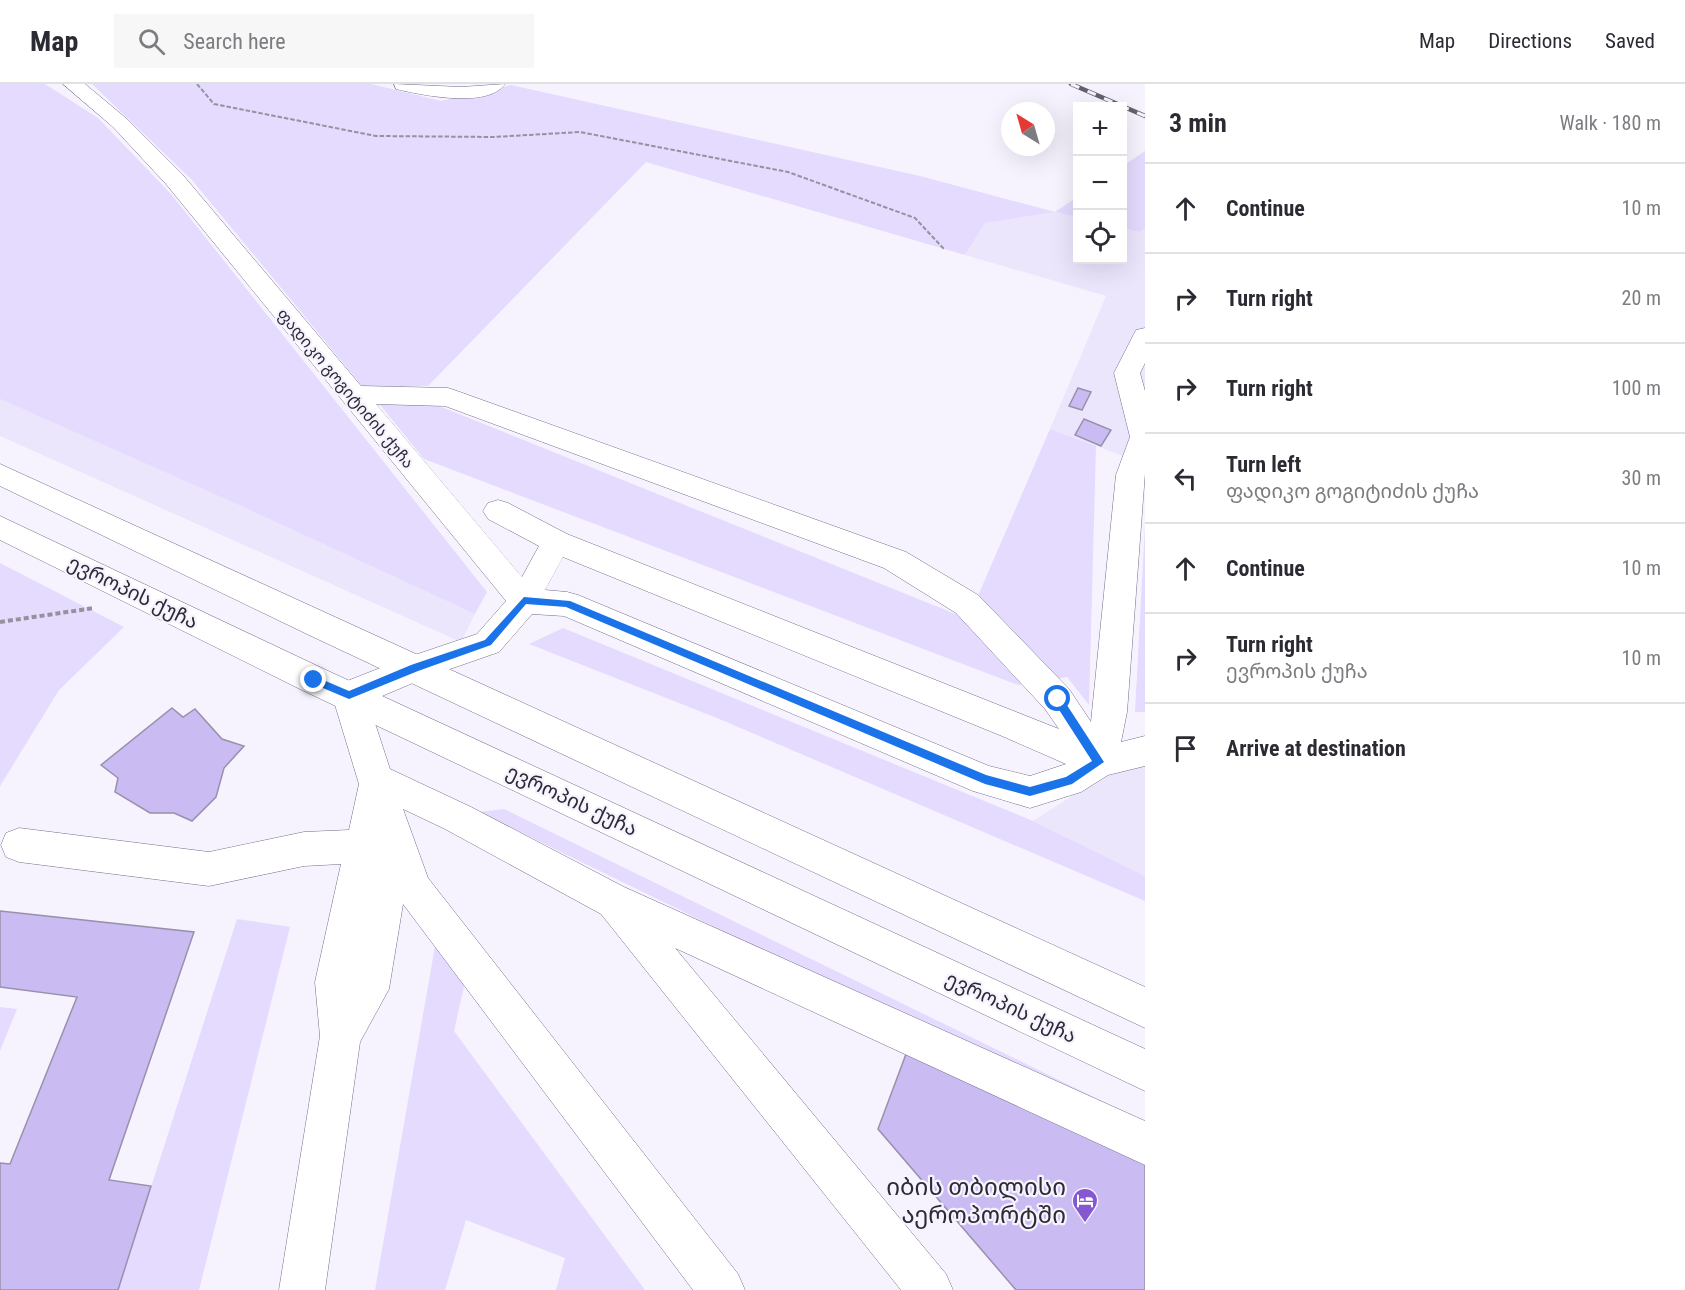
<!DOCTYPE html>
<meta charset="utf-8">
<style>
:root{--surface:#fff;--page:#f7f7f7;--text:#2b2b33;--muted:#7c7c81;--line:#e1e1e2}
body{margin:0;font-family:"Roboto Condensed","Noto Sans Georgian",sans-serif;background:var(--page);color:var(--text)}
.controls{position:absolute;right:18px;top:18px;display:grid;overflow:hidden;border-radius:0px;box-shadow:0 6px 24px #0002}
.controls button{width:54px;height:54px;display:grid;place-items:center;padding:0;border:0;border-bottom:2px solid var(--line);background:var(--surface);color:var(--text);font:30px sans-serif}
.compass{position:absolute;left:1001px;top:18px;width:54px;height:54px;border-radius:50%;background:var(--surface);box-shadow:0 6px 24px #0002;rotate:323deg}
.stop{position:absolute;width:18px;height:18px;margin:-14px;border:4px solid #1a73e8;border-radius:50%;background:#fff}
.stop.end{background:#1a73e8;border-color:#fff;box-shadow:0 2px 6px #0008}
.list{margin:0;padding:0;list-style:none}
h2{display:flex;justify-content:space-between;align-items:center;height:78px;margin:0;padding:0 24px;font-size:26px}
h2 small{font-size:20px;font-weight:400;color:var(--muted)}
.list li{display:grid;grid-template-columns:39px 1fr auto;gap:18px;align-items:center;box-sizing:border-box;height:90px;padding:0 24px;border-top:2px solid var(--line)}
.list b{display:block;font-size:22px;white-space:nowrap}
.list p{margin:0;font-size:20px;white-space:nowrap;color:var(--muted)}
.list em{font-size:20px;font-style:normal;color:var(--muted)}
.icon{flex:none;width:33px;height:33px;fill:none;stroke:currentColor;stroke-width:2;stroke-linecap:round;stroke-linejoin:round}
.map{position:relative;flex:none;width:1145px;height:1206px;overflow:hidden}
header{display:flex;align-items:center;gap:36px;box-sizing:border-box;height:84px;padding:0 30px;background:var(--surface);border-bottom:2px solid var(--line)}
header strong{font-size:28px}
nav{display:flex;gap:33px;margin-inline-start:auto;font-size:21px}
.search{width:420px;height:54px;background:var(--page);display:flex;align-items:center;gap:15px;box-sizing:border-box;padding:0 21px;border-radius:0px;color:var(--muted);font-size:22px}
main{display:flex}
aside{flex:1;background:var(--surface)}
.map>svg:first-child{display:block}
.built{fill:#ece6fd}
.green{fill:#e4dbfe}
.building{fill:#cabbf2;stroke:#9891ac;stroke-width:1.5}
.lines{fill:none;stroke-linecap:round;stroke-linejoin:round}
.minor-casing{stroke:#756e88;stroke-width:1}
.major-casing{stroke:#756e88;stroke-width:1}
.path-far1{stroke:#95929d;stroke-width:2;stroke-dasharray:4.5 2;stroke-linecap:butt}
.path{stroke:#95929d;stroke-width:4;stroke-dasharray:5 3;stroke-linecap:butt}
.minor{fill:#fff;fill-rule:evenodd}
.major{fill:#fff;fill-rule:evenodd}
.rail-casing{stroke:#64616c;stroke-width:4.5}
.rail{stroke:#f6f3ff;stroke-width:3;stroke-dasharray:9;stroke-linecap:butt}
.route{fill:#1a73e8}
.labels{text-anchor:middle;stroke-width:4.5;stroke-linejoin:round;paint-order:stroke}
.far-street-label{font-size:16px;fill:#2d2a35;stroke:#f6f3ff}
.street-label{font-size:20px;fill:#2d2a35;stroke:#f6f3ff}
.near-poi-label{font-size:24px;fill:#2d2a35;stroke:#f6f3ff;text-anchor:end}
</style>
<header>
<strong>Map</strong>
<div class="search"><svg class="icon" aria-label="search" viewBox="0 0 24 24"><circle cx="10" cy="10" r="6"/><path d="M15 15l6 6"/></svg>Search here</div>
<nav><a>Map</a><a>Directions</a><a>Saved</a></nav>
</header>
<main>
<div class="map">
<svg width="1145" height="1206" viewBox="0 0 1145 1206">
<rect width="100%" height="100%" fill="#f6f3ff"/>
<!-- built -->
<g class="built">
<path d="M 1055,128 L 1077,133 L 1078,176 L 1122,176 L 1123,144 L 1139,148 L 1145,145 L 1145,388 L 1134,376 L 1050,345 L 1106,212 L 965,171 L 985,139 Z"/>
<path d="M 0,315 L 241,422 L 475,530 L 461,558 L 0,352 Z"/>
<path d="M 1145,679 L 1145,792 L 1033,737 L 1100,694 Z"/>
</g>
<!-- green -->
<g class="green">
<path d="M 0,0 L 45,0 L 98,34 L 171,110 L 487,508 L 475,530 L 241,422 L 0,315 Z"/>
<path d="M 92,0 L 371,0 L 441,17 L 511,1 L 920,92 L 1055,128 L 1077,113 L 1077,133 L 1055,128 L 985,139 L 965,171 L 646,78 L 428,302 L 363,303 L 192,96 Z"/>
<path d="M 1145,67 L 1145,145 L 1139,148 L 1123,144 L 1123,82 Z"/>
<path d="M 377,317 L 434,320 L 968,535 L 1050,345 L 1096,362 L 1089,621 L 1067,593 L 1018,601 L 424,375 Z"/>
<path d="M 1145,441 L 1145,628 L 1135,628 Z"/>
<path d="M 0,479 L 124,543 L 59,606 L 0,702 Z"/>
<path d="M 563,544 L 1033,737 L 1145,792 L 1145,817 L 717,634 L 529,560 Z"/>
<path d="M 504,725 L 1145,1038 L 1145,1053 L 479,728 Z"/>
<path d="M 237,835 L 290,843 L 199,1206 L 118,1206 Z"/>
<path d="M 435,862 L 465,898 L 454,947 L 645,1206 L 556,1206 L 565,1174 L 466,1136 L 445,1206 L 375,1206 Z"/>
<path d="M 0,923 L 17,925 L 0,967 Z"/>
</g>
<!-- building -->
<g class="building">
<path d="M 1078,304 L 1091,308 L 1082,326 L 1069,322 Z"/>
<path d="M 1084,335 L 1111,346 L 1101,362 L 1075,351 Z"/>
<path d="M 172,624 L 183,633 L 195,625 L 222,655 L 244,662 L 224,684 L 216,713 L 192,737 L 174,729 L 150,729 L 115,708 L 118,694 L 101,681 Z"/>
<path d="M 0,827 L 194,848 L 109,1096 L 151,1102 L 118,1206 L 0,1206 L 0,1079 L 10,1080 L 77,913 L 0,903 Z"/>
<path d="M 909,962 L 1145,1076 L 1145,1206 L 1016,1206 L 878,1045 Z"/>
</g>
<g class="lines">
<defs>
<g id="minor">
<path d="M 63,0 L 85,0 L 127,35 L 182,90 L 361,302 L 448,304 L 457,307 L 906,468 L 978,511 L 1069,605 L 1091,638 L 1116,391 L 1130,353 L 1114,289 L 1136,246 L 1145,244 L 1145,279 L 1140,289 L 1145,307 L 1145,389 L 1127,628 L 1121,658 L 1145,652 L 1145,682 L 1108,691 L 1081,708 L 1030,724 L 973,707 L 564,532 L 532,530 L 499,568 L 427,593 L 368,618 L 390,685 L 471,723 L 624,803 L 1145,1037 L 1145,1081 L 675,864 L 946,1190 L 953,1206 L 901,1206 L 601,830 L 445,745 L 403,725 L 428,794 L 738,1190 L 745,1206 L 693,1206 L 403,820 L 389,905 L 360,958 L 325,1206 L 279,1206 L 320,952 L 315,898 L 341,780 L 304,782 L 209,802 L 19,778 L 6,773 L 1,761 L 6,749 L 19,744 L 209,768 L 304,748 L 349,746 L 359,700 L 332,611 L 337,601 L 403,575 L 477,550 L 506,517 L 166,100 L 113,43 ZM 376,320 L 445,322 L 884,484 L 956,529 L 1045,625 L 1059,645 L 567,450 L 508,419 L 498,416 L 488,419 L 483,427 L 488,435 L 539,462 L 522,493 ZM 563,473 L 1002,652 L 1066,680 L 1030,692 L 989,682 L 578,511 L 567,508 L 545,506 Z"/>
<path d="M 394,0 L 461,3 L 505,0 C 488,25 421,11 396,5 Z"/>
</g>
<g id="major">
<path d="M 0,380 L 1145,903 L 1145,944 L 309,551 L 0,402 Z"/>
<path d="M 0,432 L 326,586 L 1145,965 L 1145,1007 L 302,606 L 0,456 Z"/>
</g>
</defs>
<!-- minor casing -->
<use href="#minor" class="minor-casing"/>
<!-- major casing -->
<use href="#major" class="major-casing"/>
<!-- path-far1 -->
<path class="path-far1" d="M 197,0 L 214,20 L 376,52 L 494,53 L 580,48 L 788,88 L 915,134 L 944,165"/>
<!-- path -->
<path class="path" d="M 0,538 L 94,524"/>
<!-- minor -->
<use href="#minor" class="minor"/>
<!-- major -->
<use href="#major" class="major"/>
<defs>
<path id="rail" d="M 1071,0 L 1145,32"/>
</defs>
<!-- rail casing -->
<use href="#rail" class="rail-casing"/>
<!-- rail -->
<use href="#rail" class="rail"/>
</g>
<!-- route -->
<path class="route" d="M 524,513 L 570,517 L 986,691 L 1030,703 L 1066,693 L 1092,677 L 1054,618 L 1053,615 L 1058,611 L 1061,612 L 1104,678 L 1072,700 L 1030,712 L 985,700 L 566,523 L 526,520 L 491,561 L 418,587 L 349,615 L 311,599 L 309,596 L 314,592 L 349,607 L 411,581 L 485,556 Z"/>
<!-- icons -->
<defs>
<symbol id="hotel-pin" viewBox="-11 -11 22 30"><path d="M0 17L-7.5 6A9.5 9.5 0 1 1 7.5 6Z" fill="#8558d2" stroke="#f6f3ff"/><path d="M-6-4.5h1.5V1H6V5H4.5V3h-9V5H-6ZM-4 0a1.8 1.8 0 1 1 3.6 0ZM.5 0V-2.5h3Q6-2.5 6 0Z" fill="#fff"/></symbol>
</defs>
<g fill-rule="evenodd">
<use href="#hotel-pin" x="1070" y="1102" width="30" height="40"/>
</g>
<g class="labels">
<!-- far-street labels -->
<g class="far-street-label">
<text transform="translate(346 304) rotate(50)" y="6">ფადიკო გოგიტიძის ქუჩა</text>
</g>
<!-- street labels -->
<g class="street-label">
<text transform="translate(133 508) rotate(26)" y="7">ევროპის ქუჩა</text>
<text transform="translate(572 716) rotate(25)" y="7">ევროპის ქუჩა</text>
<text transform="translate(1011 923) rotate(25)" y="7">ევროპის ქუჩა</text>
</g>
<!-- near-poi labels -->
<g class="near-poi-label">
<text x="1066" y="1111">იბის თბილისი<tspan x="1066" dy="28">აეროპორტში</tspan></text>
</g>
</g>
</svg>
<div class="controls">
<button>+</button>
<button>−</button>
<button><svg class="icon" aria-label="locate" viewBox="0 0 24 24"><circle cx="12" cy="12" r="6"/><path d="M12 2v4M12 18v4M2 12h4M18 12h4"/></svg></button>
</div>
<svg class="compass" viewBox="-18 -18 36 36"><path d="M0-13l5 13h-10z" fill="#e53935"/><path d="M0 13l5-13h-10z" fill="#7c7c81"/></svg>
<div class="stop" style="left:1058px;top:615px"></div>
<div class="stop end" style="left:314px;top:596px"></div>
</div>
<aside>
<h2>3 min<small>Walk · 180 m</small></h2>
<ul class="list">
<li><svg class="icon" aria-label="ahead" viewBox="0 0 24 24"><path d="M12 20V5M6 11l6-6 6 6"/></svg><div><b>Continue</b></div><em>10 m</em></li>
<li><svg class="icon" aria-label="right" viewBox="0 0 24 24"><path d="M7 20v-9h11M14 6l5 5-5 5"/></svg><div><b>Turn right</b></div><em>20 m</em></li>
<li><svg class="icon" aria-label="right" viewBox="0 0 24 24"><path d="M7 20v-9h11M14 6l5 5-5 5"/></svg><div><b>Turn right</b></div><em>100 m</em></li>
<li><svg class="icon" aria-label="left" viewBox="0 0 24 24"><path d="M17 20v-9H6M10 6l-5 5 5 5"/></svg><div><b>Turn left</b><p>ფადიკო გოგიტიძის ქუჩა</p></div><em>30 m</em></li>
<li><svg class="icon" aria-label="ahead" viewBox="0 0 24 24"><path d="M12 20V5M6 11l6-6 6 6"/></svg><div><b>Continue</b></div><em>10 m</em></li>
<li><svg class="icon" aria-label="right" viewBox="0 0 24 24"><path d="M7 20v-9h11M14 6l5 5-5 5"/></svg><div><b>Turn right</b><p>ევროპის ქუჩა</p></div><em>10 m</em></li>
<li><svg class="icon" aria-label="arrive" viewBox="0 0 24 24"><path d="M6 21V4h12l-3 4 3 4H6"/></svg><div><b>Arrive at destination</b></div></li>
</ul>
</aside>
</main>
